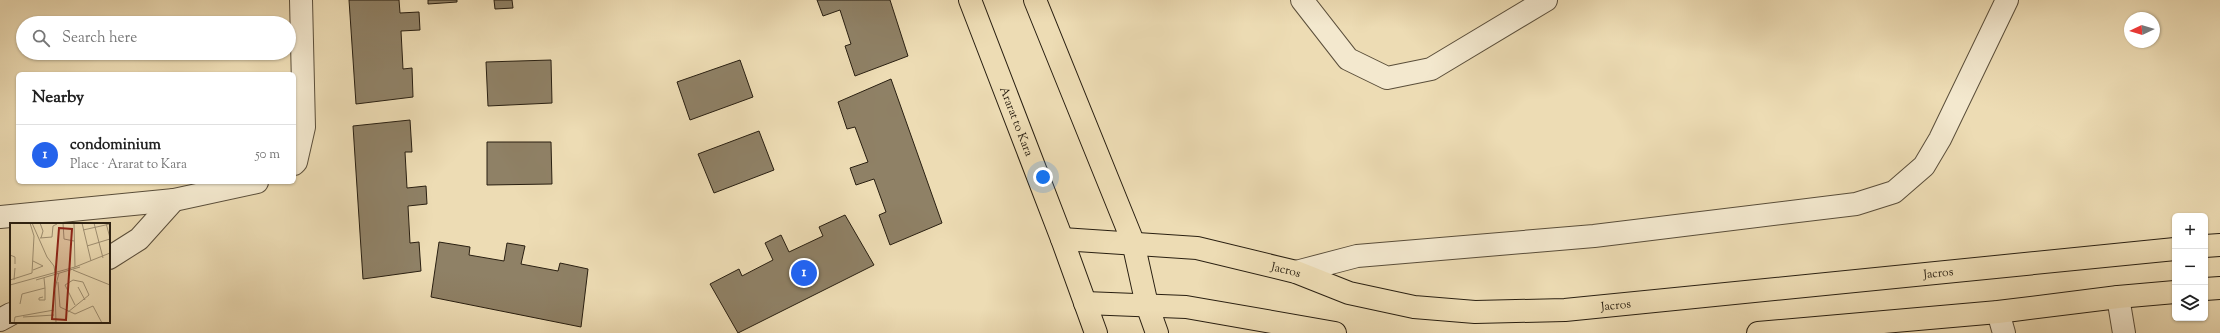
<!DOCTYPE html>
<meta charset="utf-8">
<style>
:root{--surface:#fff;--page:#f6f6f6;--text:#222;--muted:#767676;--line:#e0e0e0;--accent:#2563eb}
body{margin:0;font-family:"Sorts Mill Goudy",serif;background:var(--page);color:var(--text)}
.controls{position:absolute;right:12px;bottom:12px;display:grid;overflow:hidden;border-radius:6px;box-shadow:0 1px 3px #0004}
.controls button{width:36px;height:36px;display:grid;place-items:center;padding:0;border:0;border-bottom:1px solid var(--line);background:var(--surface);color:var(--text);font:20px sans-serif}
.compass{position:absolute;left:2124px;top:12px;width:36px;height:36px;border-radius:50%;background:var(--surface);box-shadow:0 1px 3px #0004;rotate:266deg}
.you{position:absolute;left:1043px;top:177px;width:14px;height:14px;margin:-10px;border:3px solid #fff;border-radius:50%;background:#1a73e8;box-shadow:0 0 0 6px #1a73e833}
.badge{display:grid;place-items:center;width:26px;height:26px;border-radius:50%;background:var(--accent);color:#fff;font-size:13px;font-weight:700}
.pin{position:absolute;translate:-50% -50%;border:2px solid #fff;box-shadow:0 1px 4px #0006}
.list{margin:0;padding:0;list-style:none}
h2{display:flex;justify-content:space-between;align-items:center;height:52px;margin:0;padding:0 16px;font-size:17px}
h2 small{font-size:13px;font-weight:400;color:var(--muted)}
.list li{display:grid;grid-template-columns:26px 1fr auto;gap:12px;align-items:center;box-sizing:border-box;height:60px;padding:0 16px;border-top:1px solid var(--line)}
.list b{display:block;font-size:15px;white-space:nowrap}
.list p{margin:0;font-size:13px;white-space:nowrap;color:var(--muted)}
.list em{font-size:13px;font-style:normal;color:var(--muted)}
.icon{flex:none;width:22px;height:22px;fill:none;stroke:currentColor;stroke-width:2;stroke-linecap:round;stroke-linejoin:round}
.map{position:relative;flex:none;width:2220px;height:333px;overflow:hidden}
.search{position:absolute;background:var(--surface);box-shadow:0 1px 3px #0004;left:16px;top:16px;width:280px;height:44px;display:flex;align-items:center;gap:10px;box-sizing:border-box;padding:0 14px;border-radius:22px;color:var(--muted);font-size:15px}
.panel{position:absolute;background:var(--surface);box-shadow:0 1px 3px #0004;left:16px;top:72px;width:280px;height:112px;border-radius:6px}
.map>svg:first-child{display:block}
.building{fill:#8f8166;stroke:#291f11}
.lines{fill:none;stroke-linecap:round;stroke-linejoin:round}
.minor-casing{stroke:#5a4e3a;stroke-width:24}
.major-casing{stroke:#291f11;stroke-width:24}
.minor{stroke:#f3e8ce;stroke-width:22}
.major{stroke:#eddcb4;stroke-width:22}
.labels{text-anchor:middle;stroke-width:3;stroke-linejoin:round;paint-order:stroke}
.street-label{font-size:12px;fill:#291f11;stroke:#f3e8ce}
.inset-road{fill:none;stroke:#9f9073;stroke-width:1}
.view{fill:#8f2418;fill-opacity:0.15;stroke:#8f2418;stroke-width:2}
.inset-edge{fill:none;stroke:#291f11;stroke-width:2}
</style>
<div class="map">
<svg width="2220" height="333" viewBox="0 0 2220 333">
<rect width="100%" height="100%" fill="#eddcb4"/>
<filter id="stains"><feTurbulence type="fractalNoise" baseFrequency=".005" numOctaves="4"/><feColorMatrix values="0 0 0 0 .2 0 0 0 0 .09 0 0 0 0 .02 0 0 0 .5 -.17"/></filter>
<radialGradient id="worn" r=".72"><stop offset=".6" stop-color="#630" stop-opacity="0"/><stop offset="1" stop-color="#630" stop-opacity=".3"/></radialGradient>
<!-- building -->
<g class="building">
<path d="M 349,0 L 399,0 L 400,13 L 419,12 L 420,30 L 401,31 L 403,69 L 412,68 L 413,97 L 356,104 Z"/>
<path d="M 428,0 L 457,0 L 457,2 L 428,4 Z"/>
<path d="M 494,0 L 512,0 L 513,8 L 495,9 Z"/>
<path d="M 817,0 L 890,0 L 908,56 L 855,76 L 845,46 L 851,44 L 840,10 L 823,16 Z"/>
<path d="M 551,60 L 552,103 L 488,106 L 486,62 Z"/>
<path d="M 740,60 L 753,97 L 690,120 L 677,82 Z"/>
<path d="M 891,79 L 942,223 L 890,245 L 879,215 L 886,212 L 874,179 L 856,185 L 850,168 L 868,162 L 855,127 L 847,129 L 838,102 Z"/>
<path d="M 410,120 L 412,152 L 405,152 L 407,188 L 426,186 L 427,204 L 408,206 L 410,243 L 419,242 L 421,271 L 363,279 L 353,126 Z"/>
<path d="M 759,131 L 774,170 L 714,193 L 698,154 Z"/>
<path d="M 487,142 L 551,142 L 552,184 L 487,185 Z"/>
<path d="M 845,215 L 874,265 L 738,333 L 710,284 L 739,269 L 742,276 L 773,260 L 765,243 L 781,235 L 789,252 L 823,236 L 819,227 Z"/>
<path d="M 439,242 L 470,247 L 469,255 L 504,261 L 507,243 L 525,246 L 521,264 L 558,271 L 560,263 L 588,269 L 581,327 L 431,297 Z"/>
</g>
<g class="lines">
<defs>
<g id="minor">
<path d="M 1302,0 L 1348,59 L 1387,78 L 1431,69 L 1546,0"/>
<path d="M 294,164 L 296,162 L 304,127 L 301,0"/>
<path d="M 0,217 L 174,200 L 257,182"/>
<path d="M 109,258 L 139,239 L 174,200"/>
<path d="M 1296,272 L 1357,256 L 1594,236 L 1856,204 L 1894,192 L 1924,166 L 1940,139 L 2007,0"/>
<path d="M 2118,297 L 2124,333"/>
<path d="M 1998,312 L 2004,333"/>
<path d="M 0,320 L 11,314"/>
</g>
<g id="major">
<path id="s1" d="M 970,0 L 1062,239 L 1096,333"/>
<path d="M 1035,0 L 1133,242 L 1147,305 L 1157,333"/>
<path id="s2" d="M 1062,239 L 1197,248 L 1296,272 L 1349,293 L 1414,307 L 1475,312 L 1565,310 L 2175,249"/>
<path d="M 2205,246 L 2220,245"/>
<path d="M 2205,289 L 2220,288"/>
<path d="M 1085,303 L 1186,307 L 1335,333"/>
<path d="M 1758,333 L 1998,312 L 2118,297 L 2175,292"/>
</g>
</defs>
<!-- minor casing -->
<use href="#minor" class="minor-casing"/>
<!-- major casing -->
<use href="#major" class="major-casing"/>
<!-- minor -->
<use href="#minor" class="minor"/>
<!-- major -->
<use href="#major" class="major"/>
</g>
<g class="labels">
<!-- street labels -->
<g class="street-label">
<text dy="4" stroke="none"><textPath href="#s1" startOffset="130">Ararat to Kara</textPath></text>
<text dy="4" stroke="none"><textPath href="#s2" startOffset="227">Jacros</textPath></text>
<text dy="4" stroke="none"><textPath href="#s2" startOffset="887">Jacros</textPath></text>
<text dy="4" stroke="none"><textPath href="#s2" startOffset="563">Jacros</textPath></text>
</g>
</g>
<!-- overview -->
<g transform="translate(10 223)">
<rect width="100" height="100" fill="#eddcb4"/>
<path class="inset-road" d="M 22,0 L 37,34 L 44,43 L 45,50M 30,0 L 33,8 L 31,15M 53,0 L 54,16 L 64,18M 64,0 L 65,44M 72,0 L 81,38M 84,0 L 93,35M 96,0 L 100,15M 73,7 L 100,1M 30,15 L 42,14 L 43,3 L 47,1M 77,23 L 100,16M 0,32 L 5,34 L 5,41M 23,47 L 33,43 L 23,38M 63,47 L 100,62M 0,57 L 22,50 L 24,13 L 20,0M 4,57 L 5,45M 26,57 L 70,44M 48,59 L 50,84 L 65,91 L 83,83 L 92,100M 0,62 L 65,44 L 100,30M 68,64 L 75,77M 33,74 L 29,75 L 29,77 L 35,77 L 35,65M 10,81 L 12,71 L 35,65 L 34,55M 58,89 L 79,72 L 73,59 L 63,57 L 55,62 L 65,82M 13,94 L 44,92M 4,100 L 5,94 L 44,87M 46,100 L 45,65 L 49,50"/>
<path class="view" d="M 49,5 L 62,6 L 56,97 L 42,96 Z"/>
<rect width="100" height="100" class="inset-edge"/>
</g>
<rect width="100%" height="100%" filter="url(#stains)"/>
<rect width="100%" height="100%" fill="url(#worn)"/>
</svg>
<div class="controls">
<button>+</button>
<button>−</button>
<button><svg class="icon" aria-label="layers" viewBox="0 0 24 24"><path d="M12 4l9 5-9 5-9-5zM3 14l9 5 9-5"/></svg></button>
</div>
<svg class="compass" viewBox="-18 -18 36 36"><path d="M0-13l5 13h-10z" fill="#e53935"/><path d="M0 13l5-13h-10z" fill="#767676"/></svg>
<div class="you"></div>
<div class="pin badge" style="left:804px;top:273px">1</div>
<div class="search"><svg class="icon" aria-label="search" viewBox="0 0 24 24"><circle cx="10" cy="10" r="6"/><path d="M15 15l6 6"/></svg>Search here</div>
<section class="panel">
<h2>Nearby<small></small></h2>
<ul class="list">
<li><span class="badge">1</span><div><b>condominium</b><p>Place · Ararat to Kara</p></div><em>50 m</em></li>
</ul>
</section>
</div>
